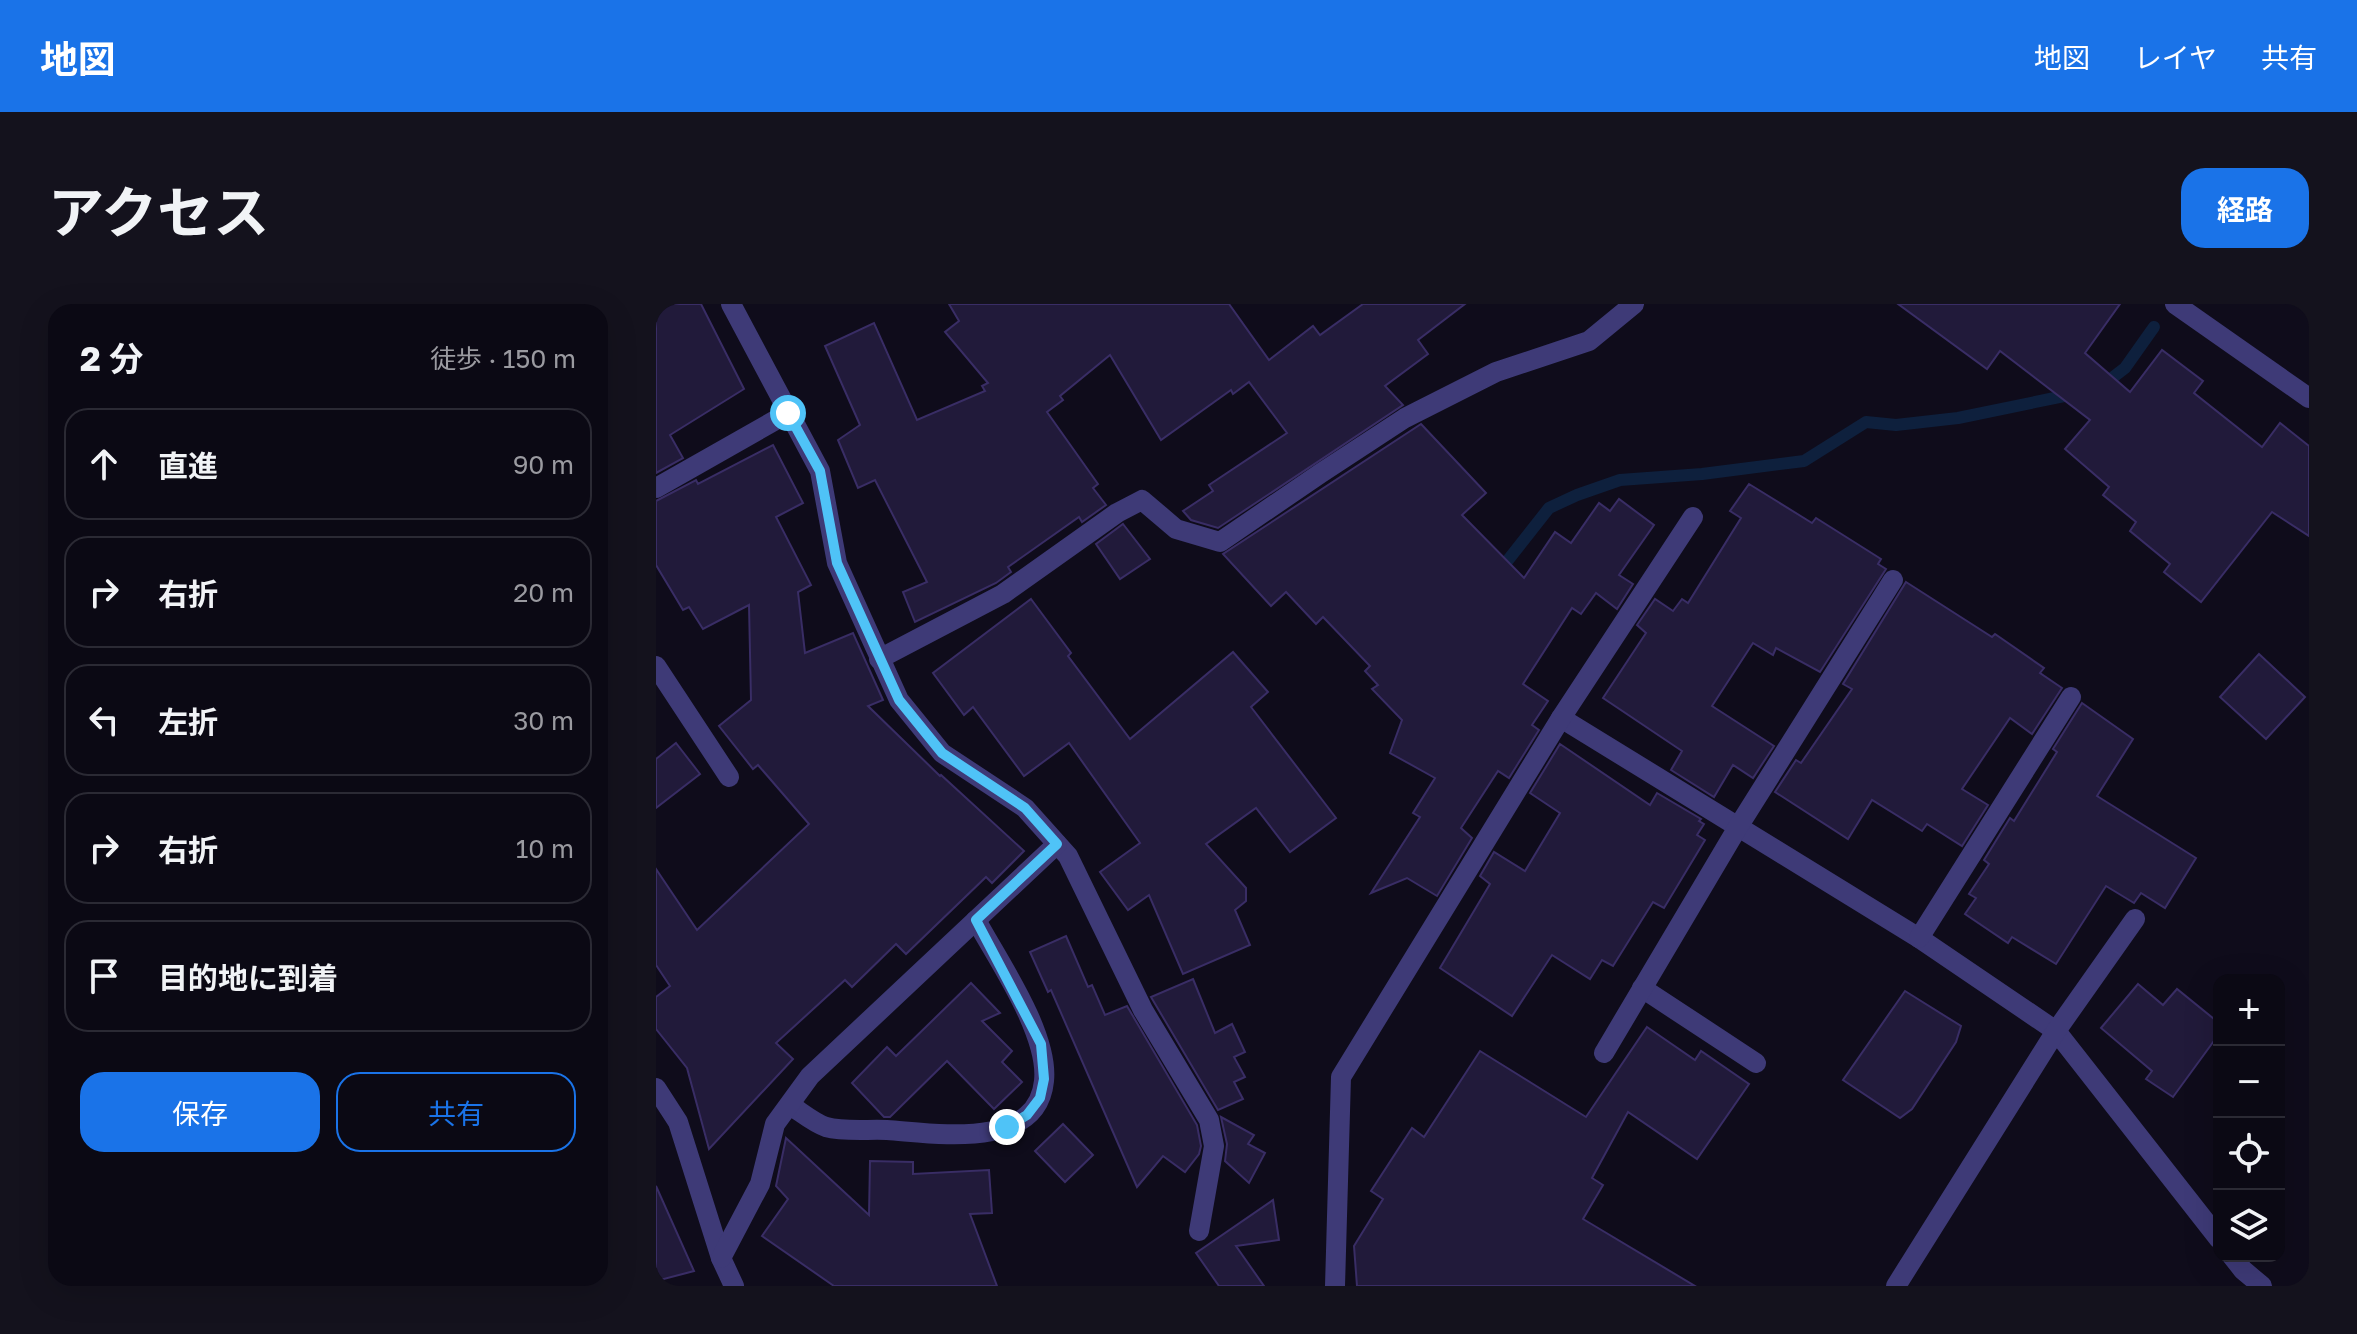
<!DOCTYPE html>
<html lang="ja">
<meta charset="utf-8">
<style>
:root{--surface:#0b0914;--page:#14121d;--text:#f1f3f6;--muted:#9a9aa0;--line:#2b2a34;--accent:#1a73e8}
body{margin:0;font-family:"Golos Text","Noto Sans JP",sans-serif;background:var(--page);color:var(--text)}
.controls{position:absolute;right:24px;bottom:24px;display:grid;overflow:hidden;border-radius:16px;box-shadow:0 8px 32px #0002}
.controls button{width:72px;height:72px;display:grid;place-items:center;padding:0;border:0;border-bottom:2px solid var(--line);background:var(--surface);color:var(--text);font:40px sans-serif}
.stop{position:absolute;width:24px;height:24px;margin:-18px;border:6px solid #4fc3f7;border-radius:50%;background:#fff}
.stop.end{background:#4fc3f7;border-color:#fff;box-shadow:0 2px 8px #0008}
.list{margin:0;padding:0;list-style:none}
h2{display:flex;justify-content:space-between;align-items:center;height:104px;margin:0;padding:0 32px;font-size:34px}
h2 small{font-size:26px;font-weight:400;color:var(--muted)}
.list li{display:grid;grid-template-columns:52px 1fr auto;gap:24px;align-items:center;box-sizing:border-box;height:112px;margin:0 16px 16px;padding:0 16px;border:2px solid var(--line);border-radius:24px}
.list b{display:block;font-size:30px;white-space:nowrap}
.list em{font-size:26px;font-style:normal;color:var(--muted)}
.actions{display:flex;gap:16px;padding:24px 32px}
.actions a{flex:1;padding:18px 0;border:2px solid var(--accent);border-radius:24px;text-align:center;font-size:28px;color:var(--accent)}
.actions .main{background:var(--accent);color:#fff}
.icon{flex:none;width:44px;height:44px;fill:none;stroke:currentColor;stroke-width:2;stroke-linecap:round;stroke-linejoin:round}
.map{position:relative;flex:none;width:1653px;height:982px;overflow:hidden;border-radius:24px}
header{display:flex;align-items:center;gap:48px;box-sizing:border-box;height:112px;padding:0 40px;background:var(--accent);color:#fff}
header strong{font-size:38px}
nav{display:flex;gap:44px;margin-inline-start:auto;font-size:28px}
.intro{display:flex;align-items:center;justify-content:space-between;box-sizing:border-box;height:192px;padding:0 48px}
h1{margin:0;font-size:56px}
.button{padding:20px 36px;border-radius:24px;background:var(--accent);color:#fff;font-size:28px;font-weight:700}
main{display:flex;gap:48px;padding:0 48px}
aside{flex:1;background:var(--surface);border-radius:24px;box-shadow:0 8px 32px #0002}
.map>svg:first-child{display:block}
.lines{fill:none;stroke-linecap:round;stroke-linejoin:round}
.stream{stroke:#0e203d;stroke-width:12}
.building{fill:#211a3a;stroke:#392d65;stroke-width:2}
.lane{stroke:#3e3a77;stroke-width:20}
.street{stroke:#3e3a77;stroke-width:20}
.route{stroke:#4fc3f7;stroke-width:10}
</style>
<header>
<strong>地図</strong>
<nav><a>地図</a><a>レイヤ</a><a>共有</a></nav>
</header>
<div class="intro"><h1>アクセス</h1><a class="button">経路</a></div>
<main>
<aside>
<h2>2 分<small>徒歩 · 150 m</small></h2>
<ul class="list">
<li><svg class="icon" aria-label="ahead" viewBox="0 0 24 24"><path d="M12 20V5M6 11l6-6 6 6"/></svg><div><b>直進</b></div><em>90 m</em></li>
<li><svg class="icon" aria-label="right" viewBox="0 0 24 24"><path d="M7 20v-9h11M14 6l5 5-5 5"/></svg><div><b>右折</b></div><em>20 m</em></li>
<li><svg class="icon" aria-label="left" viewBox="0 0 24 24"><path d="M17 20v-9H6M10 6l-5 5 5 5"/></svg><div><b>左折</b></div><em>30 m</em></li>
<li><svg class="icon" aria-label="right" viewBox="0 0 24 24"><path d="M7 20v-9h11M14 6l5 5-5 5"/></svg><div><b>右折</b></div><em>10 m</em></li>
<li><svg class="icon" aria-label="arrive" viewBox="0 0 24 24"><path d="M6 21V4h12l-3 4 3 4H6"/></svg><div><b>目的地に到着</b></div></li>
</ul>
<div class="actions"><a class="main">保存</a><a>共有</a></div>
</aside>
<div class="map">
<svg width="1653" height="982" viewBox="0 0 1653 982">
<rect width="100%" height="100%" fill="#0f0c1b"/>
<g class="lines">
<!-- stream -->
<g class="stream">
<path d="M 1447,81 L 1469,64 L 1498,23"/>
<path d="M 841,270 L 893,204 L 921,191 L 964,176 L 1046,170 L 1148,157 L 1210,118 L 1240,121 L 1302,114 L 1418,90"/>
</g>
</g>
<!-- building -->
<g class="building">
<path d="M 0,0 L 45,0 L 88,85 L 14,131 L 27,154 L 0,169 Z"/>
<path d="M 293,0 L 573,0 L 613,56 L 657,22 L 664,31 L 707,0 L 809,0 L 762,36 L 772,50 L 729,82 L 747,101 L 562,224 L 535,216 L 527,207 L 557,187 L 553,181 L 631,129 L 593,78 L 577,90 L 575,86 L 505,136 L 454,51 L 404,92 L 407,96 L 391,108 L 442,180 L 437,184 L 450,201 L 426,218 L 423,213 L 352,263 L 355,268 L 340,279 L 259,318 L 247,288 L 271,278 L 219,176 L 202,184 L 182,136 L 204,121 L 169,42 L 218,19 L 261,116 L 329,87 L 326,82 L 332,79 L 289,28 L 303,17 Z"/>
<path d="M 1242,0 L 1464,0 L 1429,49 L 1474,88 L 1506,46 L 1547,77 L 1538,89 L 1606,143 L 1624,119 L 1653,142 L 1653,232 L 1616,208 L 1545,298 L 1508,268 L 1514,260 L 1474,227 L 1480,218 L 1447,191 L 1453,183 L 1409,145 L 1434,116 L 1344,47 L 1331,65 Z"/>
<path d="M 765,120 L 830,189 L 806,211 L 868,274 L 899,228 L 915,239 L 943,199 L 954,207 L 963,195 L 998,221 L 963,271 L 977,280 L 961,305 L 940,289 L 925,310 L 916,304 L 867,380 L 892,397 L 876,421 L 883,426 L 853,474 L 842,467 L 805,524 L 816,534 L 781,592 L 751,574 L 715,589 L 764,513 L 757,509 L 779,474 L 734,449 L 746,416 L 716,385 L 722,381 L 709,367 L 714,362 L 667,313 L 660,320 L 630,288 L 615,302 L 567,250 Z"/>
<path d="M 117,141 L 147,199 L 120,213 L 155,281 L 142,288 L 149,349 L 197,329 L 227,396 L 212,402 L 284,472 L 285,471 L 368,547 L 336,579 L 330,573 L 250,650 L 240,640 L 196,683 L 189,676 L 120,739 L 137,755 L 53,845 L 31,764 L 0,725 L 0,693 L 14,682 L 0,661 L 0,565 L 41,626 L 153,520 L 102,461 L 97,465 L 63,422 L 95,396 L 93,301 L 47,325 L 33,303 L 27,306 L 0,261 L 0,197 L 40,176 L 42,180 Z"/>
<path d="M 1093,180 L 1156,219 L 1160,214 L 1225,255 L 1222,260 L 1230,265 L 1164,368 L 1120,344 L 1117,351 L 1097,339 L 1056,402 L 1118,442 L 1097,474 L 1077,461 L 1058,493 L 1015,466 L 1026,447 L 947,394 L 990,329 L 981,321 L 999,295 L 1017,307 L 1026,295 L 1032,299 L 1085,214 L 1074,207 Z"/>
<path d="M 467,220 L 494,255 L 464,275 L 440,240 Z"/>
<path d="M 1250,278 L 1336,333 L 1339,330 L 1388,364 L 1384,369 L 1406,384 L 1376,430 L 1354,414 L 1306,485 L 1332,501 L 1306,542 L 1271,520 L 1266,527 L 1216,496 L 1192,535 L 1119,488 L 1140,456 L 1145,459 L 1196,385 L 1187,380 Z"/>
<path d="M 375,295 L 415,349 L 412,352 L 474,435 L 577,348 L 612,388 L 595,403 L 680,514 L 634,548 L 600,504 L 550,540 L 590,584 L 590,597 L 579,606 L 594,641 L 527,670 L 493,591 L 472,606 L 444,568 L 484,539 L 413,439 L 368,472 L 317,403 L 308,411 L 277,369 Z"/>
<path d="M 1603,350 L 1649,393 L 1610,435 L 1564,393 Z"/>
<path d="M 1426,399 L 1477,435 L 1441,492 L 1540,554 L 1509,604 L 1485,589 L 1478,599 L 1450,582 L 1400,660 L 1356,633 L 1352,639 L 1309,610 L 1320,594 L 1313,590 L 1333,560 L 1328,556 L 1354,514 L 1358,517 L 1401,448 L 1397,445 Z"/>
<path d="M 20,439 L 44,470 L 0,504 L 0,455 Z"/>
<path d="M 904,440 L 994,501 L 1001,489 L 1045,515 L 1043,517 L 1048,520 L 1041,531 L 1049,536 L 1008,604 L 997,598 L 957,662 L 946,656 L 934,675 L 896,651 L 856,712 L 784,664 L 834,580 L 824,572 L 838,548 L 869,567 L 904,509 L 874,489 Z"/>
<path d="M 410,632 L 432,683 L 436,681 L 449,711 L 471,702 L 541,821 L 545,842 L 543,850 L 529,868 L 507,852 L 481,883 L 395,686 L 392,688 L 374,648 Z"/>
<path d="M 537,675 L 559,729 L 576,720 L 589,748 L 578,753 L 589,773 L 578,778 L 587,795 L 562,806 L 495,693 Z"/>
<path d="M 315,679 L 344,709 L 326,717 L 356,747 L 346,758 L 366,778 L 338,805 L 291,757 L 234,813 L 228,813 L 196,779 L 231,743 L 240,752 Z"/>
<path d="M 1482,680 L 1507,701 L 1521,685 L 1563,719 L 1563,730 L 1517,793 L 1490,775 L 1496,767 L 1445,724 Z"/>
<path d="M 1249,687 L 1305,722 L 1300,738 L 1256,805 L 1244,814 L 1187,776 Z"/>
<path d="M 991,723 L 1039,756 L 1045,747 L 1093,780 L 1041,855 L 972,808 L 936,874 L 947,881 L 927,915 L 1039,982 L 701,982 L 698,942 L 727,895 L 715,887 L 756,824 L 768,833 L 824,747 L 930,813 Z"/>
<path d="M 565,813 L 598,831 L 592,840 L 609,849 L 593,879 L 569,857 L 571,840 Z"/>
<path d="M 407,820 L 437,851 L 409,878 L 379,847 Z"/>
<path d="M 130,834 L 213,911 L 214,857 L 257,858 L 257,870 L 333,866 L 336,909 L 314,910 L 341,982 L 178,982 L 106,932 L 132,895 L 120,882 Z"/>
<path d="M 0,882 L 38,967 L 0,977 Z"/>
<path d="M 617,896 L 623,936 L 580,942 L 608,982 L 563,982 L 540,949 Z"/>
</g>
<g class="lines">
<!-- lane -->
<path class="lane" d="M 986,684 L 1100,759"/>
<!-- street -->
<g class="street">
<path d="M 75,0 L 164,167 L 181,259 L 243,396 L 286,449 L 369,504 L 412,552 L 487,706 L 553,816 L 558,842 L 543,927"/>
<path d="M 1519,0 L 1653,94"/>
<path d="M 0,184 L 132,109"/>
<path d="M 223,355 L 347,290 L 461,209 L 486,196 L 520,225 L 564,238 L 665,169 L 749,114 L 840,68 L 933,37 L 978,0"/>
<path d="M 0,362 L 73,473"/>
<path d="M 905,414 L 1263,634 L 1400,727 L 1563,935"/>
<path d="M 1263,634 L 1415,393"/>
<path d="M 948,749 L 1082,523 L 1237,276"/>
<path d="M 0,784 L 22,818 L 65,954 L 78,982"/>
<path d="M 134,801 C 145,808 158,819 170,823 C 188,828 213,825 231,826 C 278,829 381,847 388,777 C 393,730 343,658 320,616"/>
<path d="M 1576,952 L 1587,966 L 1606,982"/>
<path d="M 65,954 L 104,880 L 119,820 L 154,772 L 401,540"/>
<path d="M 679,982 L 685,773 L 905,414 L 1037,213"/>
<path d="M 1240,982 L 1400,727 L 1479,615"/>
</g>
</g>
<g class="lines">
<!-- route -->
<path class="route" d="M 132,109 L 164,167 L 181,259 L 243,396 L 286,449 L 369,504 L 401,540 L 320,616 L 385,740 L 388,775 L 384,794 L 371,811 L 351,823"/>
</g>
</svg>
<div class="controls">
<button>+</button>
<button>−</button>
<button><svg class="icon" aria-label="locate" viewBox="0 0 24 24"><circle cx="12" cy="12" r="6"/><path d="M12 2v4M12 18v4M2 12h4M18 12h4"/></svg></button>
<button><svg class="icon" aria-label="layers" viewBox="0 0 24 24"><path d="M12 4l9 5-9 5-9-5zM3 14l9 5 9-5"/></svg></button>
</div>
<div class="stop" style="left:132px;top:109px"></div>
<div class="stop end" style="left:351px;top:823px"></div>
</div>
</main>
